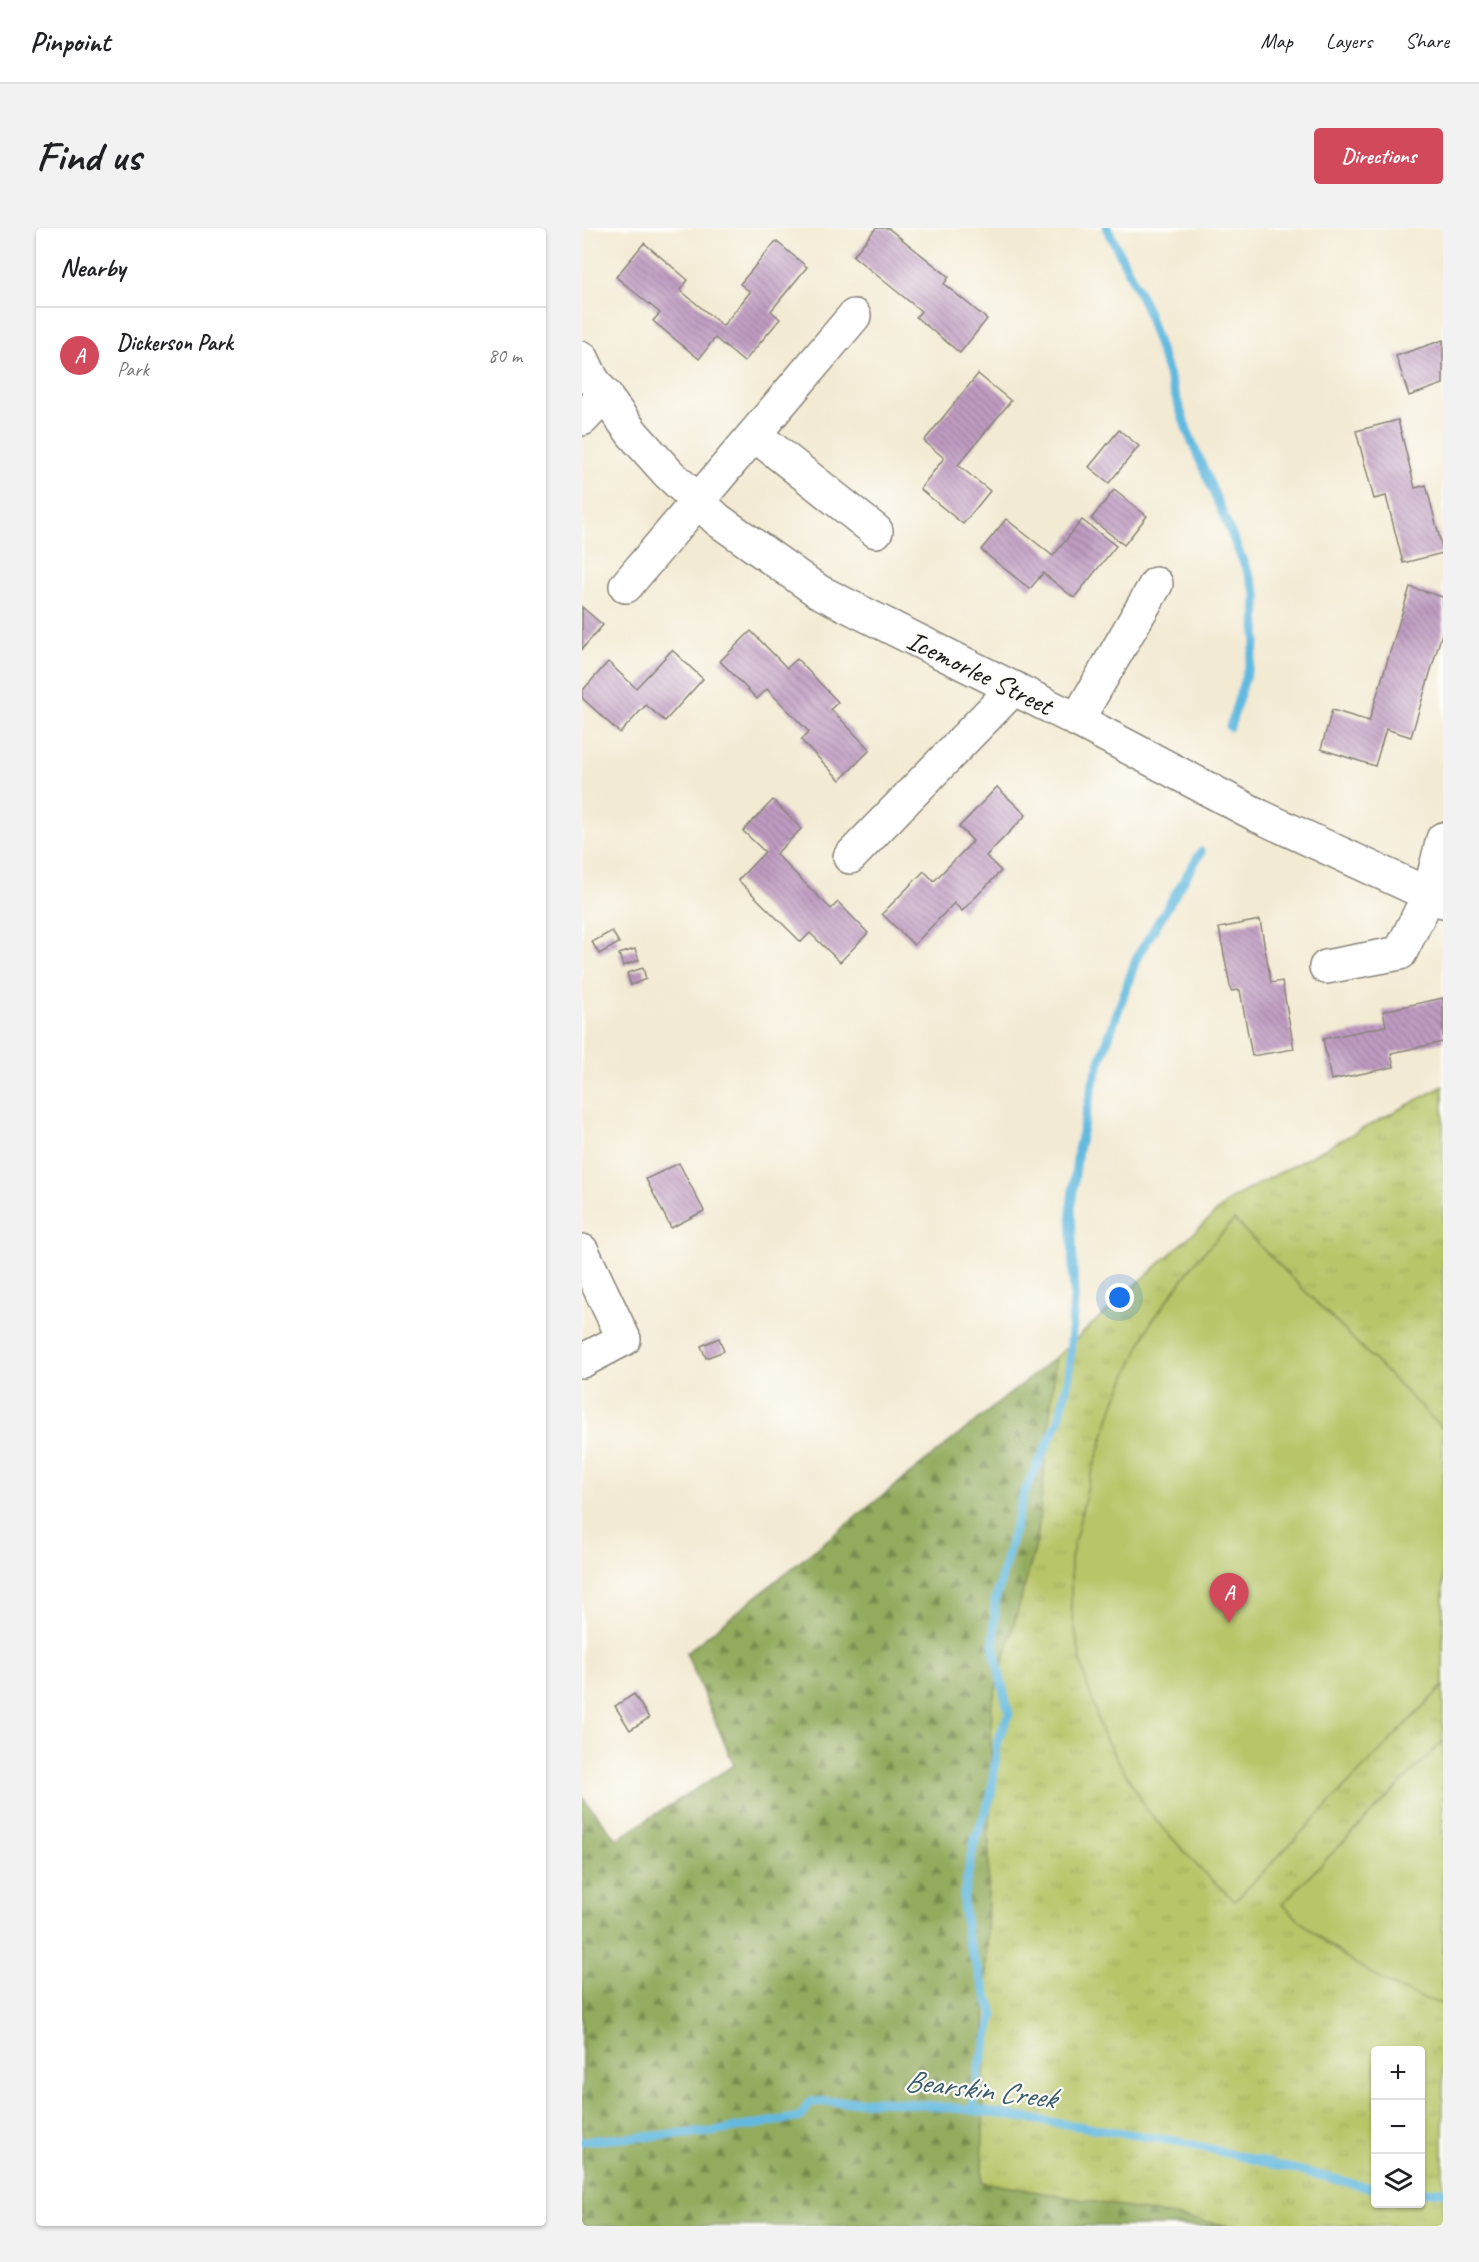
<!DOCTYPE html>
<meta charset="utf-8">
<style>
:root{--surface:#fff;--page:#f2f2f2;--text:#202124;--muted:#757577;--line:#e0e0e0;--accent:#d1495b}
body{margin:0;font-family:Caveat,sans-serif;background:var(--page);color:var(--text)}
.controls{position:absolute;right:18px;bottom:18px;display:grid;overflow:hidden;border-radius:6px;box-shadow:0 2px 4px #0004}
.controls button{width:54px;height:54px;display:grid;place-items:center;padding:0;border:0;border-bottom:2px solid var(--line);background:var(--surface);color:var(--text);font:30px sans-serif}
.you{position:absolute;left:538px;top:1070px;width:21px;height:21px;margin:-15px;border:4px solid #fff;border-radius:50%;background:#1a73e8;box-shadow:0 0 0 9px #1a73e833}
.badge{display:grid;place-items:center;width:39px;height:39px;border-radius:50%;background:var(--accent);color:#fff;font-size:20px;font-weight:700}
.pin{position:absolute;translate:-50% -50px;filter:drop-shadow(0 2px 3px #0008)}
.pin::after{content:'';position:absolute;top:32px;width:21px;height:18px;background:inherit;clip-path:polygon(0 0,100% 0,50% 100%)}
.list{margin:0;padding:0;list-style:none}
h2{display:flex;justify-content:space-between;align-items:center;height:78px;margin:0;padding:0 24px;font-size:26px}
h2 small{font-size:20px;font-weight:400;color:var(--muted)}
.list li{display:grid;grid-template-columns:39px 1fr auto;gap:18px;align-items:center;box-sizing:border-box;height:96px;padding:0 24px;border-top:2px solid var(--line)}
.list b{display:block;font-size:22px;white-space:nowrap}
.list p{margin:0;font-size:20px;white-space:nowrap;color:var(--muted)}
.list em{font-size:20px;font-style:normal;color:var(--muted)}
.icon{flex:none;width:33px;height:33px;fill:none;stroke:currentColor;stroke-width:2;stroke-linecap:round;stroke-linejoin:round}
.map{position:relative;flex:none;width:861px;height:1998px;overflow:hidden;border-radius:6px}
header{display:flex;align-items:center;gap:36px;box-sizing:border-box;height:84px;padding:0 30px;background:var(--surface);border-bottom:2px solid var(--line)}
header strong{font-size:28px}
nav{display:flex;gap:33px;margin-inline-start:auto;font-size:21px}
.intro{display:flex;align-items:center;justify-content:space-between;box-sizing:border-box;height:144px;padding:0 36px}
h1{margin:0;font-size:42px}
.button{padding:15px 27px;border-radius:6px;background:var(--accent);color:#fff;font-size:21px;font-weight:700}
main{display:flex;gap:36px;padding:0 36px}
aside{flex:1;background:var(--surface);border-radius:6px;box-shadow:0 2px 4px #0004}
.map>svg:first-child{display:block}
.forest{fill:url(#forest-firs);stroke:#57643c;stroke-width:1.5}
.park{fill:url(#park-tufts);stroke:#6a7142;stroke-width:1.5;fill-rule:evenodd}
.garden{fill:#b8c669;stroke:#6a7142;stroke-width:1.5}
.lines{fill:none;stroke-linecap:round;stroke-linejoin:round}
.stream{stroke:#62b9df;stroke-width:9}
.building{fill:url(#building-back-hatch)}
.minor-casing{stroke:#888378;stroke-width:36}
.minor{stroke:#fff;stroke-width:33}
.labels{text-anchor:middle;stroke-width:4.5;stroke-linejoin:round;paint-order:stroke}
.street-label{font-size:28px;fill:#1c1c1c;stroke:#fdfcf7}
.water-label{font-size:30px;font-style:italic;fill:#385b6a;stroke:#fdfcf7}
</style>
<header>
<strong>Pinpoint</strong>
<nav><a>Map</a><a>Layers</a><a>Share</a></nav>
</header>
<div class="intro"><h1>Find us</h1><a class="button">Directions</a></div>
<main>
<aside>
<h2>Nearby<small></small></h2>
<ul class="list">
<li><span class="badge">A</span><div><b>Dickerson Park</b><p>Park</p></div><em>80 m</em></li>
</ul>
</aside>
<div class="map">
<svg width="861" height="1998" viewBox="0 0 861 1998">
<defs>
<pattern id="forest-firs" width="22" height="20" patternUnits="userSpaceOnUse" patternTransform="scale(1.5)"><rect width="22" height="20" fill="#92ab5d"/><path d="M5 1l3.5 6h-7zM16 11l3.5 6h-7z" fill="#768a4c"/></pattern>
<pattern id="park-tufts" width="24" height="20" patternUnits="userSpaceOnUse" patternTransform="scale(1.5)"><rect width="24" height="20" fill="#b8c669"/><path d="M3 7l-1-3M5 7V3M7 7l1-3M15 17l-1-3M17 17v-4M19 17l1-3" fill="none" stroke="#9eaa5a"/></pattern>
<pattern id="building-back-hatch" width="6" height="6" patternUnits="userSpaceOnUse" patternTransform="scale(1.5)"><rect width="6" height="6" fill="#bf9bc2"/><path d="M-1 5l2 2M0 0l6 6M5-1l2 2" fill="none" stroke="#9a7e9d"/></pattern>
</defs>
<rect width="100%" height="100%" fill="#fdfcf7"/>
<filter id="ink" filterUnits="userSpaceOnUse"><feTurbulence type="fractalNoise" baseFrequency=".0167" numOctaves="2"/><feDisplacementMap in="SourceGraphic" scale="12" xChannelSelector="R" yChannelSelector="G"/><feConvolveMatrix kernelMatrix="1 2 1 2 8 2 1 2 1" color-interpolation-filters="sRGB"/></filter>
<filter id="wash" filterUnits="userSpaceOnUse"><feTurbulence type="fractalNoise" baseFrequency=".008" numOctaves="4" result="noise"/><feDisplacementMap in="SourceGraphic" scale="24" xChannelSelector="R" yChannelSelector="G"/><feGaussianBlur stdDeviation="1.35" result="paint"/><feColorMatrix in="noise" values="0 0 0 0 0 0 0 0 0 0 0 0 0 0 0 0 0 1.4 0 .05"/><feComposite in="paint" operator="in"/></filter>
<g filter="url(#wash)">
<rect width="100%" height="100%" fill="#f3ead3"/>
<!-- forest -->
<path class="forest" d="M 474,1129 L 455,1314 L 410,1475 L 400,1954 L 649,1998 L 0,1998 L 0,1569 L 35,1611 L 152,1537 L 104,1425 Z"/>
<!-- park -->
<path class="park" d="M 861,858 L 861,1998 L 649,1998 L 400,1954 L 410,1475 L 455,1314 L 474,1129 L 650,970 ZM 794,1822 L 838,1822 L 838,1976 L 794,1976 Z"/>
<!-- garden -->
<g class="garden">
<path d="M 652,992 L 861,1201 L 861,1458 L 653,1673 L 618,1641 L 565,1582 L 520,1505 L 500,1439 L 489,1379 L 489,1330 L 506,1257 L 533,1173 L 568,1096 L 614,1033 Z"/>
<path d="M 861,1513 L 861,1776 C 800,1761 745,1719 700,1676 Z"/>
</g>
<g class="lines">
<!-- stream -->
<g class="stream">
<path d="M 525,0 L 563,77 L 605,202 L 675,366 L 674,414 L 648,499"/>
<path d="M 391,1882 L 397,1841 L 412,1787 L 385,1710 L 381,1672 L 392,1615 L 409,1568 L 416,1512 L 427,1486 L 412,1422 L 413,1374 L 442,1265 L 477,1192 L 487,1148 L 492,1069 L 489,979 L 496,922 L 512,851 L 555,729 L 619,624"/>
<path d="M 0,1913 L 130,1904 L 219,1889 L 227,1874 L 302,1873 L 391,1882 L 599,1914 L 794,1961"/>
<path d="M 838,1964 L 861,1963"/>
</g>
</g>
<g id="blocks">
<!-- building -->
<g class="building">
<path d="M 294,0 L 306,0 L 367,49 L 362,56 L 405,91 L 378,125 L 334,89 L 339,83 L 271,28 Z"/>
<path d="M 194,13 L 225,39 L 189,83 L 198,91 L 162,134 L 133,110 L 117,131 L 71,93 L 78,85 L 34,49 L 62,15 L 106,52 L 98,62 L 141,98 L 168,64 L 158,56 Z"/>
<path d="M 861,112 L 861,156 L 827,168 L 814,128 Z"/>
<path d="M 396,146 L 429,173 L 376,237 L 408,263 L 381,296 L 338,261 L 362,230 L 342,213 Z"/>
<path d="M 816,192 L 833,260 L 844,257 L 861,323 L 861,325 L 821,335 L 804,268 L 792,271 L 774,203 Z"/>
<path d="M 537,202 L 557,218 L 527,255 L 507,239 Z"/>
<path d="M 532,262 L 565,288 L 542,317 L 509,291 Z"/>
<path d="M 424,291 L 471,328 L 500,292 L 534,318 L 492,370 L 461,345 L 448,361 L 399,322 Z"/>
<path d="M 828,359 L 861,369 L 861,402 L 829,509 L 804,501 L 793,538 L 739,521 L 750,482 L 787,493 Z"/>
<path d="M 0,379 L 21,397 L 0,421 Z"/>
<path d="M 169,403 L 205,440 L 215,431 L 256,474 L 249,481 L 288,522 L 258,552 L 219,512 L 227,504 L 185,461 L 175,471 L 138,433 Z"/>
<path d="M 90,422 L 121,451 L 83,493 L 64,477 L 38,505 L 0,470 L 0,463 L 26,434 L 54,460 Z"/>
<path d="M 415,559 L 444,587 L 404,628 L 419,643 L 380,683 L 372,675 L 332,717 L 300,686 L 342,643 L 352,653 L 391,613 L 377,599 Z"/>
<path d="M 191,572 L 219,601 L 194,626 L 249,681 L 256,674 L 286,705 L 258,734 L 228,705 L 219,714 L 156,652 L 183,624 L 161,603 Z"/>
<path d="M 678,692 L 689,755 L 700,753 L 712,821 L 670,828 L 658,762 L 649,763 L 637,700 Z"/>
<path d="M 30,703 L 37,715 L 17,726 L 10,714 Z"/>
<path d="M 53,721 L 57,732 L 41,738 L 37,726 Z"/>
<path d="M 61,740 L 64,751 L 49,757 L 45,745 Z"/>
<path d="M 861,770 L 861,814 L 809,825 L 812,839 L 749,852 L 741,811 L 804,798 L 801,783 Z"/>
<path d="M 97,935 L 122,983 L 89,1000 L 64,951 Z"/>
<path d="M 137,1110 L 142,1123 L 124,1130 L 119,1118 Z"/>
<path d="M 52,1466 L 67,1490 L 48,1502 L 33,1478 Z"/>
</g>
</g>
</g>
<g filter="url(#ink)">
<use href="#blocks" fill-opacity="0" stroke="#888378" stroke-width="1.5"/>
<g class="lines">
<defs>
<g id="minor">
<path d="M 0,130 L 10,151 L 51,206 L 86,245 L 136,292 L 236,363 L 495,492 L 677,588 L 861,673"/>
<path d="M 0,191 L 23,167"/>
<path d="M 173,207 L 294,303"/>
<path d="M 44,358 L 272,88"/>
<path d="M 495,492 L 574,356"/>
<path d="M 268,629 L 432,460"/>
<path d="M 744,739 L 818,725 L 847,667 L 861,611"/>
<path d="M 0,1023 L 42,1111 L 0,1133"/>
</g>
</defs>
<!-- minor casing -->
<use href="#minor" class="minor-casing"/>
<!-- minor -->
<use href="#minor" class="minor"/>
</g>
</g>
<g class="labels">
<!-- street labels -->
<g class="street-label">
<text transform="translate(398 444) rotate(26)" y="10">Icemorlee Street</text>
</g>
<!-- water labels -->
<g class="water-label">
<text transform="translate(398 1861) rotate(7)" y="10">Bearskin Creek</text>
</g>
</g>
</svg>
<div class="controls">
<button>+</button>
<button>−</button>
<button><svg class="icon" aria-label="layers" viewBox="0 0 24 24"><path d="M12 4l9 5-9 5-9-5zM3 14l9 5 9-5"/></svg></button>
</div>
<div class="you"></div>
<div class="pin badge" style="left:647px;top:1395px">A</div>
</div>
</main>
